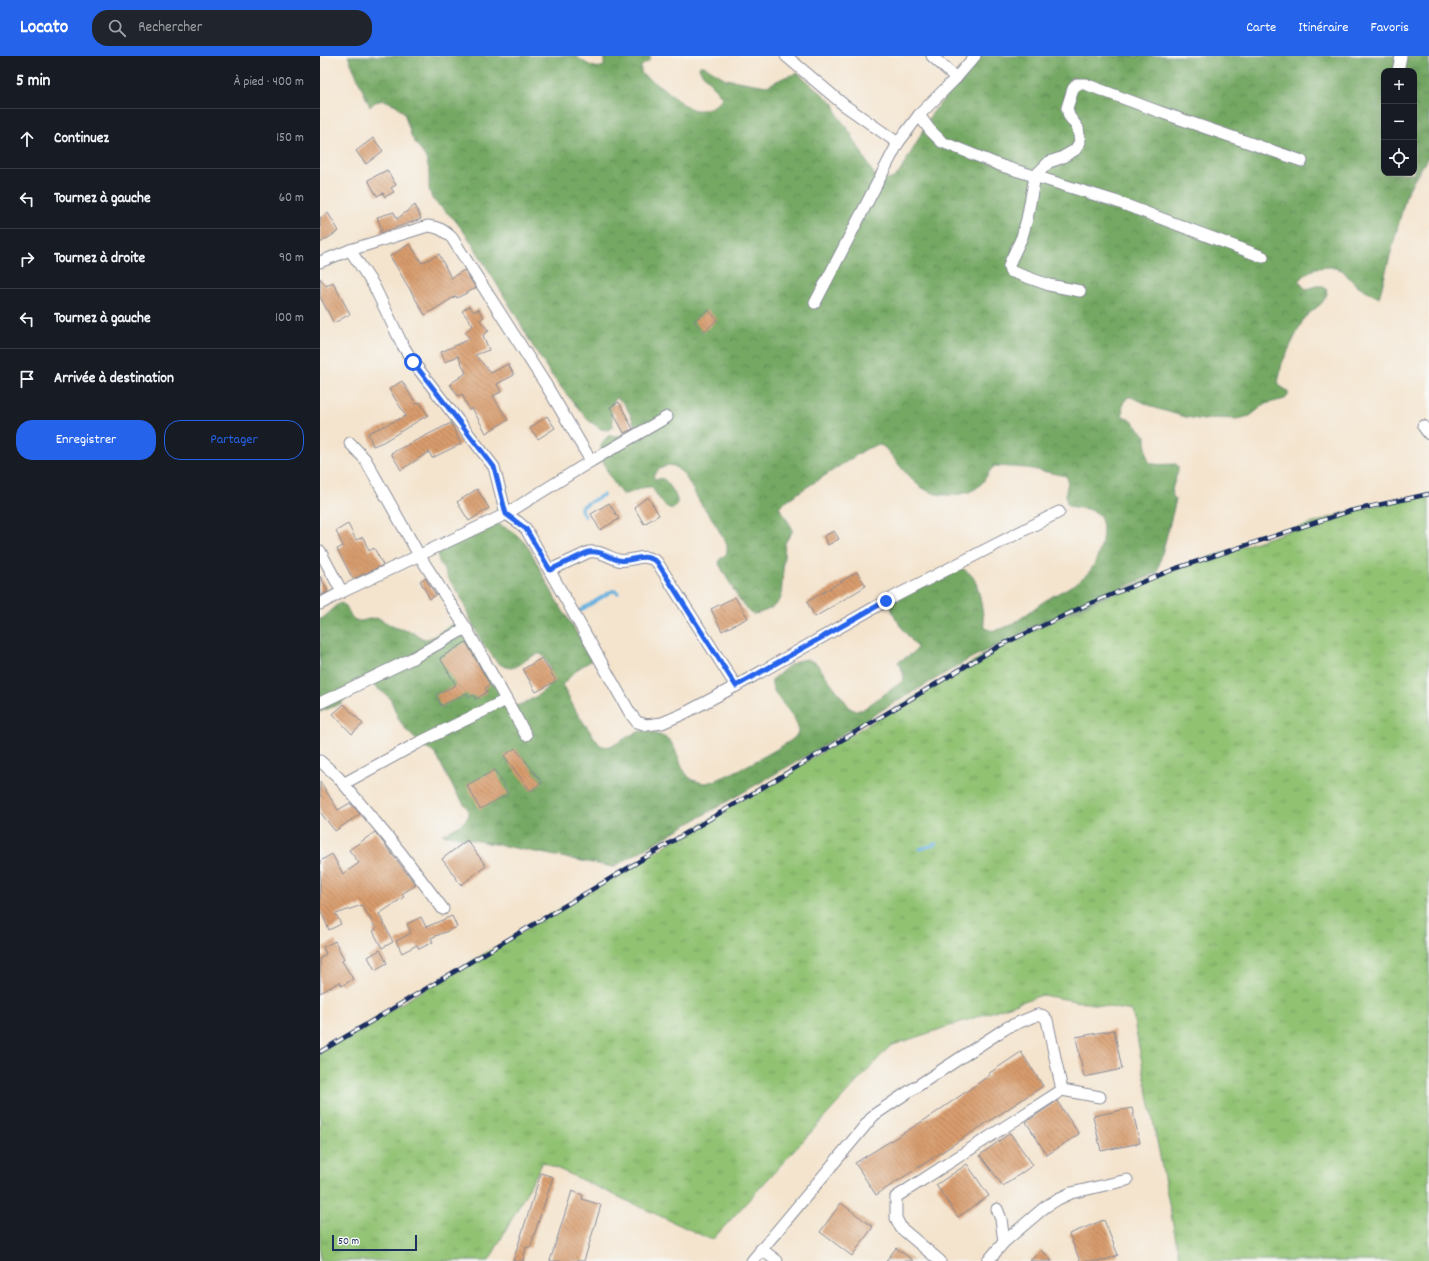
<!DOCTYPE html>
<html lang="fr">
<meta charset="utf-8">
<style>
:root{--surface:#171b24;--page:#20242c;--text:#f1f3f6;--muted:#9ea1a6;--line:#363941;--accent:#2563eb}
body{margin:0;font-family:Dekko,sans-serif;background:var(--page);color:var(--text)}
.controls{position:absolute;right:12px;top:12px;display:grid;overflow:hidden;border-radius:8px;box-shadow:0 4px 16px #0002}
.controls button{width:36px;height:36px;display:grid;place-items:center;padding:0;border:0;border-bottom:1px solid var(--line);background:var(--surface);color:var(--text);font:20px sans-serif}
.scale{position:absolute;left:12px;bottom:10px;width:85px;box-sizing:border-box;padding-left:4px;border:2px solid #1b2f5e;border-top:0;font-size:11px;line-height:14px;white-space:nowrap;color:#1b2f5e;-webkit-text-stroke:3px #f6f6f2;paint-order:stroke}
.stop{position:absolute;width:12px;height:12px;margin:-9px;border:3px solid #2563eb;border-radius:50%;background:#fff}
.stop.end{background:#2563eb;border-color:#fff;box-shadow:0 1px 4px #0008}
.list{margin:0;padding:0;list-style:none}
h2{display:flex;justify-content:space-between;align-items:center;height:52px;margin:0;padding:0 16px;font-size:17px}
h2 small{font-size:13px;font-weight:400;color:var(--muted)}
.list li{display:grid;grid-template-columns:26px 1fr auto;gap:12px;align-items:center;box-sizing:border-box;height:60px;padding:0 16px;border-top:1px solid var(--line)}
.list b{display:block;font-size:15px;white-space:nowrap}
.list em{font-size:13px;font-style:normal;color:var(--muted)}
.actions{display:flex;gap:8px;padding:12px 16px}
.actions a{flex:1;padding:9px 0;border:1px solid var(--accent);border-radius:16px;text-align:center;font-size:14px;color:var(--accent)}
.actions .main{background:var(--accent);color:#fff}
.icon{flex:none;width:22px;height:22px;fill:none;stroke:currentColor;stroke-width:2;stroke-linecap:round;stroke-linejoin:round}
.map{position:relative;flex:none;width:1109px;height:1205px;overflow:hidden}
header{display:flex;align-items:center;gap:24px;box-sizing:border-box;height:56px;padding:0 20px;background:var(--accent);color:#fff}
header strong{font-size:19px}
nav{display:flex;gap:22px;margin-inline-start:auto;font-size:14px}
.search{width:280px;height:36px;background:var(--page);display:flex;align-items:center;gap:10px;box-sizing:border-box;padding:0 14px;border-radius:16px;color:var(--muted);font-size:15px}
main{display:flex}
aside{flex:1;background:var(--surface)}
.map>svg:first-child{display:block}
.grass{fill:url(#grass-tufts);stroke:#567868}
.forest{fill:url(#forest-crowns);stroke:#486c61;fill-rule:evenodd}
.lines{fill:none;stroke-linecap:round;stroke-linejoin:round}
.stream{stroke:#66b0de;stroke-width:3.5}
.building{fill:url(#building-back-hatch)}
.minor-casing{stroke:#888a96;stroke-width:13}
.minor{stroke:#fff;stroke-width:11}
.rail-casing{stroke:#1b2f5e;stroke-width:4.5}
.rail{stroke:#f6f6f2;stroke-width:3;stroke-dasharray:9;stroke-linecap:butt}
.route{stroke:#2563eb;stroke-width:5}
</style>
<header>
<strong>Locato</strong>
<div class="search"><svg class="icon" aria-label="search" viewBox="0 0 24 24"><circle cx="10" cy="10" r="6"/><path d="M15 15l6 6"/></svg>Rechercher</div>
<nav><a>Carte</a><a>Itinéraire</a><a>Favoris</a></nav>
</header>
<main>
<aside>
<h2>5 min<small>À pied · 400 m</small></h2>
<ul class="list">
<li><svg class="icon" aria-label="ahead" viewBox="0 0 24 24"><path d="M12 20V5M6 11l6-6 6 6"/></svg><div><b>Continuez</b></div><em>150 m</em></li>
<li><svg class="icon" aria-label="left" viewBox="0 0 24 24"><path d="M17 20v-9H6M10 6l-5 5 5 5"/></svg><div><b>Tournez à gauche</b></div><em>60 m</em></li>
<li><svg class="icon" aria-label="right" viewBox="0 0 24 24"><path d="M7 20v-9h11M14 6l5 5-5 5"/></svg><div><b>Tournez à droite</b></div><em>90 m</em></li>
<li><svg class="icon" aria-label="left" viewBox="0 0 24 24"><path d="M17 20v-9H6M10 6l-5 5 5 5"/></svg><div><b>Tournez à gauche</b></div><em>100 m</em></li>
<li><svg class="icon" aria-label="arrive" viewBox="0 0 24 24"><path d="M6 21V4h12l-3 4 3 4H6"/></svg><div><b>Arrivée à destination</b></div></li>
</ul>
<div class="actions"><a class="main">Enregistrer</a><a>Partager</a></div>
</aside>
<div class="map">
<svg width="1109" height="1205" viewBox="0 0 1109 1205">
<defs>
<pattern id="grass-tufts" width="24" height="20" patternUnits="userSpaceOnUse"><rect width="24" height="20" fill="#91c272"/><path d="M3 7l-1-3M5 7V3M7 7l1-3M15 17l-1-3M17 17v-4M19 17l1-3" fill="none" stroke="#769e61"/></pattern>
<pattern id="forest-crowns" width="20" height="18" patternUnits="userSpaceOnUse"><rect width="20" height="18" fill="#74a864"/><path d="M2 6a3 3 0 1 1 6 0M12 15a3 3 0 1 1 6 0" fill="none" stroke="#5e8956"/></pattern>
<pattern id="building-back-hatch" width="6" height="6" patternUnits="userSpaceOnUse"><rect width="6" height="6" fill="#d89c6d"/><path d="M-1 5l2 2M0 0l6 6M5-1l2 2" fill="none" stroke="#ae805d"/></pattern>
</defs>
<rect width="100%" height="100%" fill="#f6f6f2"/>
<filter id="ink" filterUnits="userSpaceOnUse"><feTurbulence type="fractalNoise" baseFrequency=".025" numOctaves="2"/><feDisplacementMap in="SourceGraphic" scale="8" xChannelSelector="R" yChannelSelector="G"/><feConvolveMatrix kernelMatrix="1 2 1 2 8 2 1 2 1" color-interpolation-filters="sRGB"/></filter>
<filter id="wash" filterUnits="userSpaceOnUse"><feTurbulence type="fractalNoise" baseFrequency=".012" numOctaves="4" result="noise"/><feDisplacementMap in="SourceGraphic" scale="16" xChannelSelector="R" yChannelSelector="G"/><feGaussianBlur stdDeviation="0.9" result="paint"/><feColorMatrix in="noise" values="0 0 0 0 0 0 0 0 0 0 0 0 0 0 0 0 0 1.4 0 .05"/><feComposite in="paint" operator="in"/></filter>
<g filter="url(#wash)">
<rect width="100%" height="100%" fill="#f4e4ce"/>
<!-- grass -->
<path class="grass" d="M 1109,438 L 1109,1205 L 860,1205 L 812,955 L 722,939 L 570,990 L 392,1184 L 223,1106 L 169,1205 L 0,1205 L 0,996 L 681,589 L 771,547 L 857,512 L 1030,455 Z"/>
<!-- forest -->
<path class="forest" d="M 28,0 L 255,0 C 264,5 274,15 284,10 L 284,0 L 331,0 L 329,5 L 321,10 L 321,16 L 323,19 C 331,24 339,29 347,35 C 354,40 366,53 376,54 C 385,55 399,50 402,41 L 382,17 L 379,12 L 380,10 L 384,10 L 406,23 L 447,30 L 465,21 L 478,17 L 514,48 L 518,60 L 531,78 L 553,117 L 559,123 L 564,124 L 572,123 L 579,117 L 596,88 L 610,60 L 649,12 L 654,0 L 1109,0 L 1109,99 L 1087,136 L 1059,242 L 1035,228 L 1022,214 L 1010,211 L 996,212 L 985,219 L 980,224 L 980,227 L 986,233 C 994,231 1000,227 1006,233 L 1007,238 L 1002,247 L 984,262 L 962,307 L 958,327 L 960,330 L 968,335 L 968,340 L 965,343 L 945,348 L 930,360 L 916,363 L 895,362 L 884,364 L 866,361 L 838,353 L 811,341 L 808,341 L 803,347 L 802,359 L 813,366 L 826,380 C 827,411 825,409 856,408 L 858,410 C 859,422 846,435 856,444 L 837,517 L 710,572 L 697,580 L 653,601 L 562,654 L 502,691 L 293,811 L 122,778 C 133,773 143,770 149,759 L 148,753 L 136,737 L 115,697 L 103,691 L 87,675 L 79,664 L 70,642 L 48,625 L 28,636 L 22,647 L 0,656 L 0,563 C 9,560 12,550 21,547 L 26,550 L 31,560 L 36,565 L 41,565 L 54,562 L 60,563 L 74,571 L 91,576 L 104,583 C 118,583 127,566 139,567 L 194,650 C 206,649 225,635 233,626 C 232,616 228,605 221,598 C 208,597 199,616 186,611 C 179,609 174,603 170,597 C 156,581 149,559 140,540 C 134,530 126,520 121,509 C 118,504 117,499 118,494 L 176,467 L 194,476 L 204,486 L 210,494 L 235,542 L 271,600 L 271,605 L 259,612 L 242,629 L 257,657 L 279,688 C 294,700 313,666 334,677 C 338,679 347,681 350,685 C 359,695 360,717 373,724 C 376,725 382,727 385,727 C 398,727 463,691 474,682 C 476,680 478,677 478,674 C 479,659 449,640 452,624 L 467,611 L 477,605 L 487,603 L 496,607 L 530,652 L 534,654 L 542,654 L 583,625 C 586,619 580,612 578,606 L 595,596 L 597,591 C 586,577 572,562 569,544 L 639,511 C 645,514 651,517 654,523 C 661,535 662,557 665,571 C 667,574 672,575 676,574 C 694,571 708,556 723,546 C 738,536 756,530 769,516 C 779,505 789,470 778,458 C 772,452 757,452 749,450 C 743,443 747,433 748,424 L 746,420 L 707,412 L 675,410 C 667,415 665,428 655,433 C 649,437 641,438 634,439 C 599,442 587,417 566,393 C 559,386 555,390 546,393 L 464,446 L 459,451 L 472,472 L 472,476 L 465,487 L 461,542 C 457,551 441,558 432,558 L 420,545 L 399,508 L 400,503 L 404,501 L 407,496 L 407,489 L 393,464 L 381,448 L 364,418 L 354,410 L 348,409 L 338,414 L 333,420 L 336,424 C 338,423 341,422 343,423 C 347,424 357,440 357,444 C 358,447 355,450 353,453 C 341,451 338,438 331,431 C 319,430 311,439 302,438 C 294,429 278,402 281,390 C 282,386 285,383 288,380 C 300,378 308,385 315,371 C 312,361 306,347 297,342 C 288,348 293,362 293,371 L 289,374 L 281,373 L 268,364 L 244,335 L 230,317 L 211,287 L 195,258 L 150,184 L 135,164 L 112,143 L 109,133 L 109,114 L 106,102 L 92,82 L 84,57 L 76,49 L 64,44 L 55,46 L 50,51 ZM 1064,15 L 1094,15 L 1094,117 L 1064,117 Z"/>
<g class="lines">
<!-- stream -->
<g class="stream">
<path d="M 265,460 L 261,454 L 261,451 L 283,439"/>
<path d="M 256,557 L 292,535 L 295,535 L 298,537"/>
<path d="M 600,793 L 616,788"/>
</g>
</g>
<g id="blocks">
<!-- building -->
<g class="building">
<path d="M 53,82 L 63,95 L 46,108 L 36,95 Z"/>
<path d="M 67,114 L 76,129 L 71,132 L 74,136 L 65,141 L 63,137 L 57,140 L 48,124 Z"/>
<path d="M 95,149 L 101,163 L 60,177 L 59,175 L 62,174 L 57,161 L 74,156 L 77,163 Z"/>
<path d="M 8,157 L 19,175 L 0,187 L 0,162 Z"/>
<path d="M 90,188 L 102,207 L 119,198 L 131,222 L 144,214 L 156,232 L 137,242 L 136,240 L 105,259 L 70,200 Z"/>
<path d="M 0,222 L 6,230 L 13,226 L 30,258 L 14,267 L 0,241 Z"/>
<path d="M 149,250 L 154,256 L 158,253 L 164,261 L 160,264 L 169,275 L 163,279 L 169,294 L 155,299 L 171,317 L 188,308 L 194,319 L 177,328 L 181,336 L 173,340 L 188,364 L 166,377 L 152,352 L 149,354 L 142,338 L 138,340 L 130,328 L 146,317 L 138,300 L 125,306 L 121,296 L 150,283 L 145,276 L 153,269 L 142,255 Z"/>
<path d="M 388,254 L 397,264 L 383,276 L 374,265 Z"/>
<path d="M 82,325 L 96,348 L 100,346 L 108,359 L 63,386 L 53,390 L 48,377 L 86,360 L 69,333 Z"/>
<path d="M 299,346 L 313,373 L 304,377 L 290,351 Z"/>
<path d="M 227,360 L 235,372 L 218,383 L 210,372 Z"/>
<path d="M 131,367 L 141,388 L 112,402 L 109,396 L 81,414 L 71,397 Z"/>
<path d="M 157,433 L 169,452 L 149,465 L 137,446 Z"/>
<path d="M 328,441 L 339,459 L 324,468 L 314,451 Z"/>
<path d="M 289,447 L 299,463 L 280,474 L 271,458 Z"/>
<path d="M 28,468 L 36,484 L 43,481 L 49,495 L 54,492 L 63,509 L 33,523 L 17,493 L 23,490 L 16,475 Z"/>
<path d="M 514,475 L 519,483 L 508,489 L 504,480 Z"/>
<path d="M 537,516 L 546,530 L 495,561 L 487,546 Z"/>
<path d="M 0,520 L 8,535 L 0,540 Z"/>
<path d="M 105,522 L 116,539 L 110,543 L 100,525 Z"/>
<path d="M 415,541 L 428,562 L 402,575 L 391,553 Z"/>
<path d="M 146,586 L 170,629 L 165,632 L 167,636 L 156,643 L 154,639 L 149,641 L 147,637 L 121,650 L 116,639 L 136,629 L 120,602 Z"/>
<path d="M 222,602 L 236,625 L 216,636 L 203,613 Z"/>
<path d="M 24,648 L 43,668 L 32,678 L 13,658 Z"/>
<path d="M 195,692 L 222,726 L 211,735 L 184,700 Z"/>
<path d="M 175,714 L 188,738 L 160,753 L 147,729 Z"/>
<path d="M 0,725 L 18,754 L 30,747 L 40,758 L 15,775 L 0,756 Z"/>
<path d="M 55,776 L 96,829 L 82,838 L 84,841 L 59,858 L 73,886 L 62,892 L 53,875 L 56,873 L 42,849 L 16,858 L 21,868 L 9,874 L 0,853 L 0,805 L 12,798 L 23,818 L 39,807 L 29,794 Z"/>
<path d="M 147,784 L 166,810 L 141,829 L 122,803 Z"/>
<path d="M 132,860 L 137,871 L 111,882 L 113,886 L 99,893 L 97,889 L 82,897 L 76,885 L 91,877 L 87,868 L 101,861 L 106,871 Z"/>
<path d="M 15,885 L 24,903 L 22,905 L 33,923 L 22,930 L 20,926 L 0,937 L 0,902 L 6,898 L 3,891 Z"/>
<path d="M 60,894 L 67,907 L 55,914 L 48,901 Z"/>
<path d="M 794,974 L 802,1013 L 764,1021 L 756,981 Z"/>
<path d="M 701,996 L 723,1030 L 556,1139 L 535,1107 L 611,1060 L 670,1019 L 668,1018 Z"/>
<path d="M 737,1045 L 759,1078 L 727,1099 L 706,1066 Z"/>
<path d="M 812,1052 L 820,1087 L 781,1095 L 773,1060 Z"/>
<path d="M 690,1077 L 713,1109 L 683,1130 L 660,1099 Z"/>
<path d="M 647,1108 L 669,1140 L 638,1161 L 616,1129 Z"/>
<path d="M 221,1117 L 233,1121 L 210,1192 L 206,1191 L 203,1205 L 193,1205 Z"/>
<path d="M 252,1135 L 263,1139 L 262,1143 L 281,1149 L 264,1205 L 230,1205 Z"/>
<path d="M 521,1147 L 553,1171 L 532,1200 L 500,1176 Z"/>
<path d="M 784,1164 L 798,1199 L 783,1205 L 760,1205 L 749,1178 Z"/>
<path d="M 576,1192 L 594,1205 L 566,1205 Z"/>
<path d="M 721,1194 L 732,1205 L 710,1205 Z"/>
</g>
</g>
</g>
<g filter="url(#ink)">
<use href="#blocks" fill-opacity="0" stroke="#888a96" stroke-width="1"/>
<g class="lines">
<defs>
<g id="minor">
<path d="M 466,0 L 524,49 L 578,87"/>
<path d="M 612,0 L 636,22"/>
<path d="M 1078,15 L 1081,0"/>
<path d="M 599,59 L 610,74 L 622,86 L 682,110 L 795,145 L 943,201"/>
<path d="M 30,194 L 54,230 L 82,288 L 93,306 L 174,411 L 186,458 L 198,466 L 206,473 L 310,657 L 317,666 L 327,669 L 342,667 L 363,658 L 416,630 L 566,545 L 739,456"/>
<path d="M 0,206 L 30,194 L 108,170 C 118,171 124,174 132,182 L 226,329 L 271,405"/>
<path d="M 760,235 L 729,229 L 690,215 L 689,210 L 691,204 L 702,181 L 707,163 L 715,120 L 729,106 L 741,102 L 755,94 L 760,86 L 758,72 L 749,60 L 747,52 L 753,33 L 757,28 L 765,28 L 840,56 L 982,105"/>
<path d="M 495,247 L 578,87 L 599,59 L 636,22 L 655,0"/>
<path d="M 1103,370 L 1109,378"/>
<path d="M 0,495 L 22,536"/>
<path d="M 230,514 L 269,496 C 280,494 288,501 298,504 C 314,507 321,495 337,506 L 416,630"/>
<path d="M 0,548 L 22,536 L 186,458 L 271,405 L 347,361"/>
<path d="M 146,572 L 206,679"/>
<path d="M 0,647 L 91,603 L 146,572 L 99,499 L 45,403 L 30,387"/>
<path d="M 0,705 L 18,721 L 81,797 L 123,853"/>
<path d="M 23,728 L 96,688 L 186,644"/>
<path d="M 677,1153 L 681,1163 L 684,1186"/>
<path d="M 441,1193 L 457,1205"/>
<path d="M 432,1205 L 554,1059 L 585,1038 L 680,976 L 688,971 L 717,959 C 722,958 724,960 727,964 L 742,1034"/>
<path d="M 620,1205 L 581,1172 L 576,1162 L 576,1141 L 742,1034 L 780,1041"/>
<path d="M 668,1205 L 684,1186 L 725,1151 L 738,1143 L 751,1137 L 807,1124"/>
</g>
</defs>
<!-- minor casing -->
<use href="#minor" class="minor-casing"/>
<!-- minor -->
<use href="#minor" class="minor"/>
<defs>
<path id="rail" d="M 0,996 L 681,589 L 771,547 L 857,512 L 1030,455 L 1109,438"/>
</defs>
<!-- rail casing -->
<use href="#rail" class="rail-casing"/>
<!-- rail -->
<use href="#rail" class="rail"/>
</g>
</g>
<g class="lines" filter="url(#ink)">
<!-- route -->
<path class="route" d="M 93,306 L 174,411 L 186,458 L 206,473 L 230,514 L 268,496 C 280,494 288,501 298,504 C 314,507 321,495 337,506 L 416,630 L 566,545"/>
</g>
</svg>
<div class="controls">
<button>+</button>
<button>−</button>
<button><svg class="icon" aria-label="locate" viewBox="0 0 24 24"><circle cx="12" cy="12" r="6"/><path d="M12 2v4M12 18v4M2 12h4M18 12h4"/></svg></button>
</div>
<div class="scale">50 m</div>
<div class="stop" style="left:93px;top:306px"></div>
<div class="stop end" style="left:566px;top:545px"></div>
</div>
</main>
